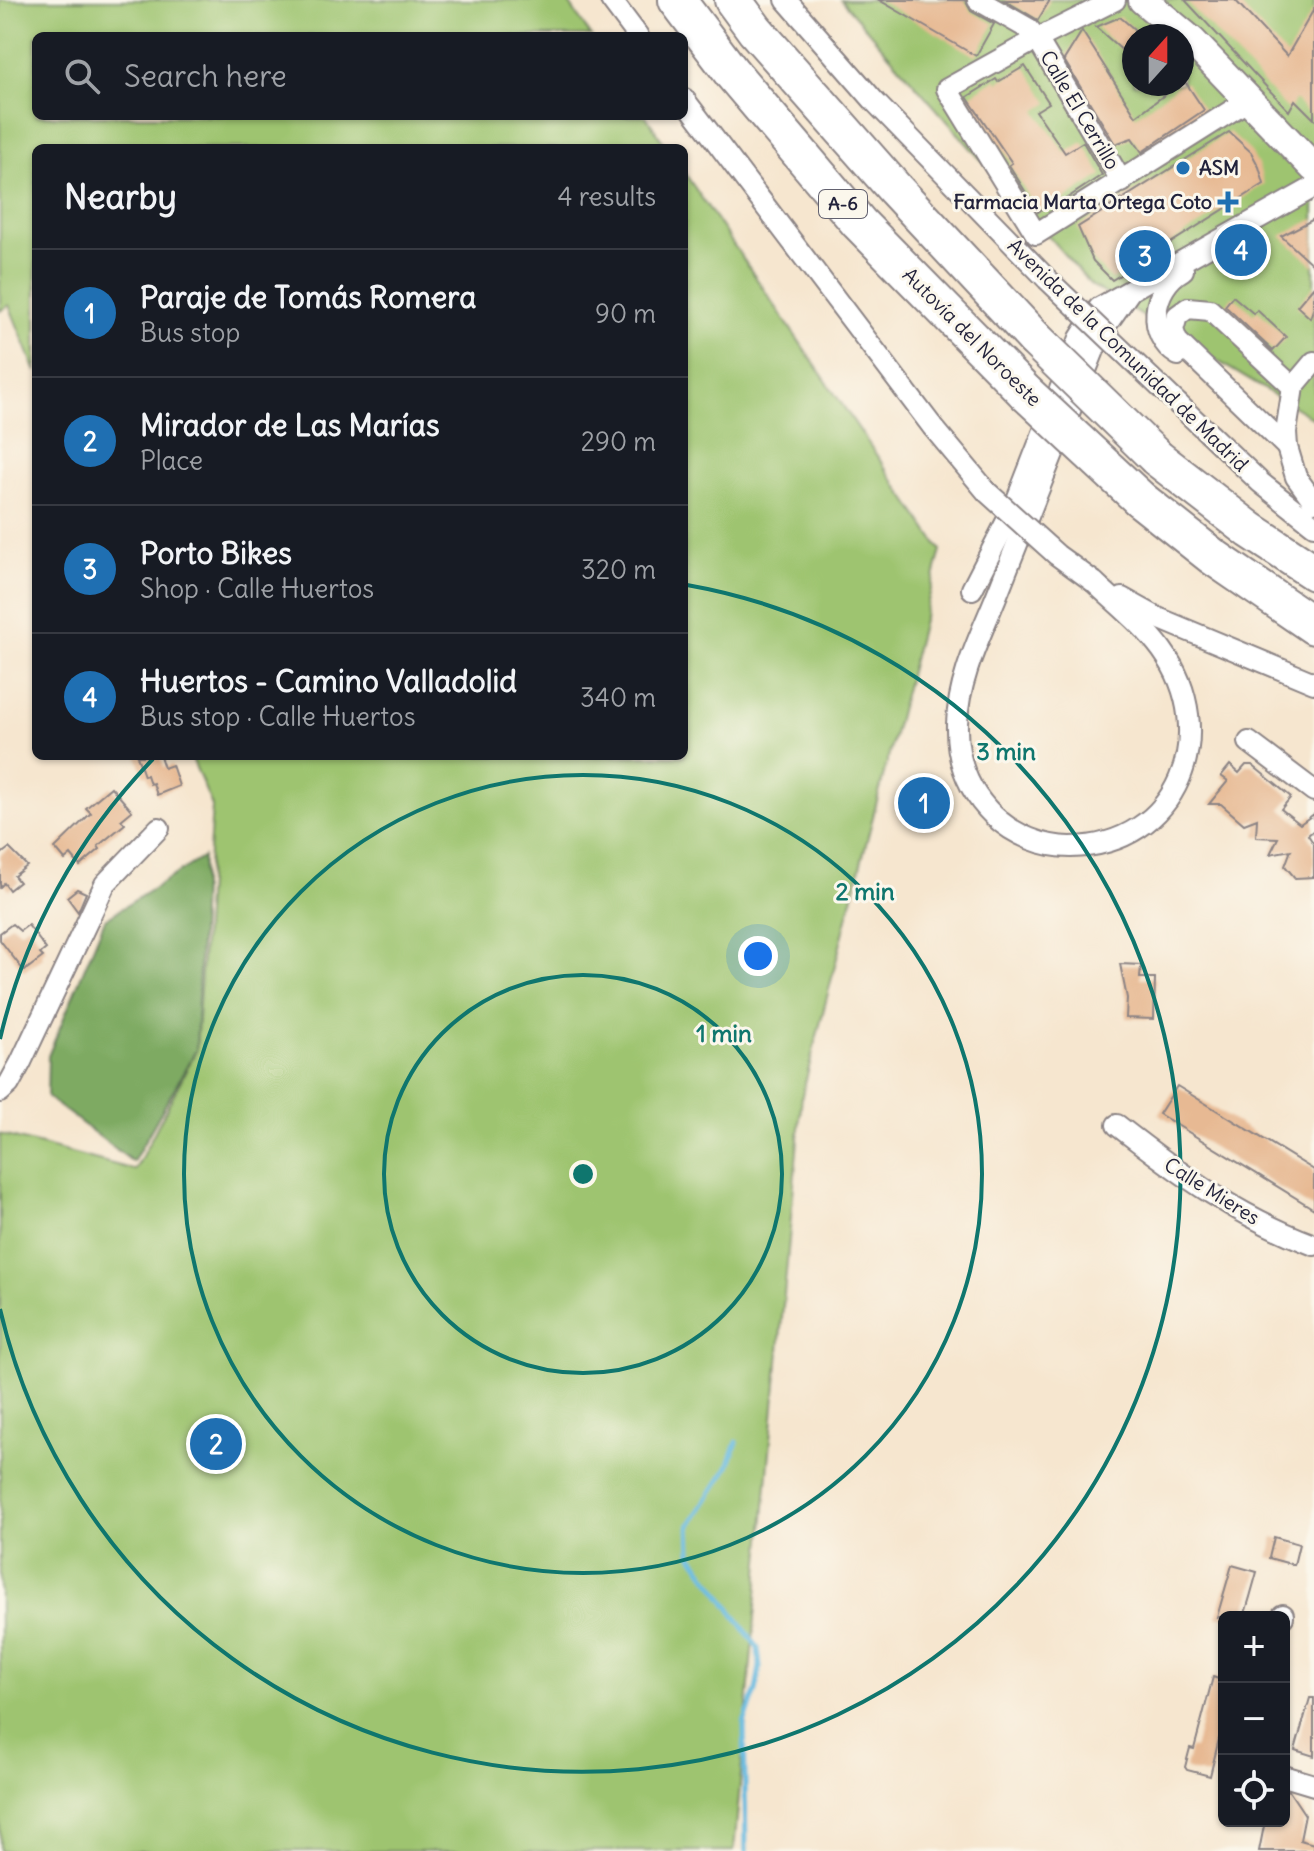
<!DOCTYPE html>
<meta charset="utf-8">
<style>
:root{--surface:#171b24;--page:#20242c;--text:#f1f3f6;--muted:#9ea1a6;--line:#363941;--accent:#1f6fb2}
body{margin:0;font-family:Delius,sans-serif;background:var(--page);color:var(--text)}
.controls{position:absolute;right:24px;bottom:24px;display:grid;overflow:hidden;border-radius:12px;box-shadow:0 2px 6px #0004}
.controls button{width:72px;height:72px;display:grid;place-items:center;padding:0;border:0;border-bottom:2px solid var(--line);background:var(--surface);color:var(--text);font:40px sans-serif}
.compass{position:absolute;left:1122px;top:24px;width:72px;height:72px;border-radius:50%;background:var(--surface);box-shadow:0 2px 6px #0004;rotate:21deg}
.you{position:absolute;left:758px;top:956px;width:28px;height:28px;margin:-20px;border:6px solid #fff;border-radius:50%;background:#1a73e8;box-shadow:0 0 0 12px #1a73e833}
.badge{display:grid;place-items:center;width:52px;height:52px;border-radius:50%;background:var(--accent);color:#fff;font-size:26px;font-weight:700}
.pin{position:absolute;translate:-50% -50%;border:4px solid #fff;box-shadow:0 2px 8px #0006}
.list{margin:0;padding:0;list-style:none}
h2{display:flex;justify-content:space-between;align-items:center;height:104px;margin:0;padding:0 32px;font-size:34px}
h2 small{font-size:26px;font-weight:400;color:var(--muted)}
.list li{display:grid;grid-template-columns:52px 1fr auto;gap:24px;align-items:center;box-sizing:border-box;height:128px;padding:0 32px;border-top:2px solid var(--line)}
.list b{display:block;font-size:30px;white-space:nowrap}
.list p{margin:0;font-size:26px;white-space:nowrap;color:var(--muted)}
.list em{font-size:26px;font-style:normal;color:var(--muted)}
.icon{flex:none;width:44px;height:44px;fill:none;stroke:currentColor;stroke-width:2;stroke-linecap:round;stroke-linejoin:round}
.map{position:relative;flex:none;width:1314px;height:1851px;overflow:hidden}
.search{position:absolute;background:var(--surface);box-shadow:0 2px 6px #0004;left:32px;top:32px;width:656px;height:88px;display:flex;align-items:center;gap:20px;box-sizing:border-box;padding:0 28px;border-radius:12px;color:var(--muted);font-size:30px}
.panel{position:absolute;background:var(--surface);box-shadow:0 2px 6px #0004;left:32px;top:144px;width:656px;height:616px;border-radius:12px}
.map>svg:first-child{display:block}
.green{fill:#9ec46f;stroke:#607355;stroke-width:2;fill-rule:evenodd}
.forest{fill:#7eaa62;stroke:#50664e;stroke-width:2}
.lines{fill:none;stroke-linecap:round;stroke-linejoin:round}
.stream{stroke:#64b9e0;stroke-width:5}
.building{fill:#e7b993}
.street-casing{stroke:#8c8485;stroke-width:24}
.secondary-casing{stroke:#8c8485;stroke-width:32}
.highway-casing{stroke:#8c8485;stroke-width:40}
.street{stroke:#fff;stroke-width:20}
.secondary{stroke:#fff;stroke-width:28}
.highway{stroke:#fff;stroke-width:36}
.street-bridge-casing{stroke:#8c8485;stroke-width:24;stroke-linecap:butt}
.highway-bridge-casing{stroke:#8c8485;stroke-width:40;stroke-linecap:butt}
.street-bridge{stroke:#fff;stroke-width:20}
.highway-bridge{stroke:#fff;stroke-width:36}
.ring{fill:none;stroke:#0f766e;stroke-width:4}
.poi-dot{fill:#1f6fb2;stroke:#fbf7ec;stroke-width:3}
.labels{text-anchor:middle;stroke-width:6;stroke-linejoin:round;paint-order:stroke}
.shield{fill:#fbf7ec;stroke:#636270;stroke-width:2}
.shield-label{font-size:18px;font-weight:bold;fill:#22223b}
.street-label{font-size:20px;fill:#22223b;stroke:#fbf7ec}
.poi-label{font-size:20px;font-weight:bold;fill:#22223b;stroke:#fbf7ec;text-anchor:start}
.centre{fill:#0f766e;stroke:#fbf7ec;stroke-width:4}
.ring-label{font-size:24px;text-anchor:middle;font-weight:bold;fill:#0f766e;stroke:#fbf7ec;stroke-width:6;stroke-linejoin:round;paint-order:stroke}
</style>
<div class="map">
<svg width="1314" height="1851" viewBox="0 0 1314 1851">
<rect width="100%" height="100%" fill="#fbf7ec"/>
<filter id="ink" filterUnits="userSpaceOnUse"><feTurbulence type="fractalNoise" baseFrequency=".0125" numOctaves="2"/><feDisplacementMap in="SourceGraphic" scale="16" xChannelSelector="R" yChannelSelector="G"/><feConvolveMatrix kernelMatrix="1 2 1 2 8 2 1 2 1" color-interpolation-filters="sRGB"/></filter>
<filter id="wash" filterUnits="userSpaceOnUse"><feTurbulence type="fractalNoise" baseFrequency=".006" numOctaves="4" result="noise"/><feDisplacementMap in="SourceGraphic" scale="32" xChannelSelector="R" yChannelSelector="G"/><feGaussianBlur stdDeviation="1.8" result="paint"/><feColorMatrix in="noise" values="0 0 0 0 0 0 0 0 0 0 0 0 0 0 0 0 0 1.4 0 .05"/><feComposite in="paint" operator="in"/></filter>
<g filter="url(#wash)">
<rect width="100%" height="100%" fill="#f6e6cf"/>
<!-- green -->
<g class="green">
<path d="M 0,0 L 567,0 L 591,36 L 36,36 L 36,116 L 646,116 L 667,148 L 36,148 L 36,372 L 9,305 L 0,311 Z"/>
<path d="M 841,0 L 1314,0 L 1314,419 L 1091,285 ZM 1134,36 L 1182,36 L 1182,84 L 1134,84 Z"/>
<path d="M 684,172 L 941,550 L 802,1095 L 734,1851 L 0,1851 L 0,1134 L 135,1170 L 196,1051 L 212,806 L 191,756 L 684,756 Z"/>
</g>
<!-- forest -->
<path class="forest" d="M 203,857 L 196,1050 L 133,1162 L 47,1097 L 48,1056 L 105,919 Z"/>
<g class="lines">
<!-- stream -->
<path class="stream" d="M 737,1442 L 728,1467 L 690,1525 L 691,1554 L 758,1648 L 760,1667 L 756,1691 L 744,1723 L 746,1851"/>
</g>
<g id="blocks">
<!-- building -->
<g class="building">
<path d="M 879,0 L 965,0 L 971,11 L 994,24 L 976,56 Z"/>
<path d="M 1004,0 L 1050,0 L 1038,20 Z"/>
<path d="M 1185,0 L 1235,0 L 1287,56 L 1314,9 L 1314,119 L 1295,100 L 1289,111 Z"/>
<path d="M 1120,17 L 1134,29 L 1134,61 L 1096,27 Z"/>
<path d="M 1082,31 L 1136,116 L 1178,85 L 1186,83 L 1204,110 L 1142,152 L 1132,138 L 1115,144 L 1064,60 Z"/>
<path d="M 1025,66 L 1049,103 L 1036,111 L 1065,153 L 1083,142 L 1102,175 L 1058,204 L 1056,200 L 1038,212 L 1009,165 L 1012,163 L 967,97 L 996,79 L 998,82 Z"/>
<path d="M 1229,132 L 1251,152 L 1259,167 L 1264,184 L 1112,280 L 1093,261 L 1078,227 Z"/>
<path d="M 1314,219 L 1314,266 L 1281,236 Z"/>
<path d="M 1314,286 L 1314,307 L 1310,318 L 1297,306 Z"/>
<path d="M 1233,296 L 1254,314 L 1257,310 L 1286,337 L 1273,351 L 1225,306 Z"/>
<path d="M 137,756 L 160,756 L 164,768 L 172,765 L 179,786 L 157,795 L 153,783 L 150,784 L 147,775 L 144,776 Z"/>
<path d="M 1230,765 L 1239,773 L 1246,765 L 1252,765 L 1291,797 L 1281,809 L 1300,824 L 1314,814 L 1314,830 L 1308,835 L 1314,844 L 1314,877 L 1295,878 L 1285,866 L 1291,850 L 1270,854 L 1278,838 L 1256,837 L 1257,819 L 1244,824 L 1221,804 L 1209,804 L 1228,781 L 1221,776 Z"/>
<path d="M 111,787 L 132,811 L 121,820 L 125,824 L 98,846 L 100,849 L 80,866 L 71,855 L 65,860 L 55,848 L 91,813 L 86,808 Z"/>
<path d="M 9,848 L 27,866 L 14,876 L 19,882 L 9,890 L 4,883 L 0,887 L 0,855 Z"/>
<path d="M 77,889 L 86,893 L 78,912 L 67,897 Z"/>
<path d="M 12,924 L 20,931 L 28,925 L 46,949 L 40,954 L 43,957 L 24,971 L 0,940 L 0,933 Z"/>
<path d="M 1120,964 L 1141,965 L 1140,978 L 1155,978 L 1154,1019 L 1126,1018 L 1127,998 Z"/>
<path d="M 1177,1086 L 1314,1170 L 1314,1209 L 1159,1114 Z"/>
<path d="M 1274,1537 L 1299,1544 L 1294,1565 L 1269,1558 Z"/>
<path d="M 1232,1565 L 1257,1572 L 1250,1597 L 1244,1617 L 1217,1617 Z"/>
<path d="M 1213,1677 L 1224,1681 L 1224,1740 L 1219,1739 L 1210,1776 L 1187,1770 L 1185,1767 L 1190,1748 L 1194,1749 Z"/>
<path d="M 1310,1698 L 1314,1698 L 1314,1756 L 1295,1750 Z"/>
<path d="M 1284,1790 L 1289,1791 L 1305,1815 L 1300,1840 L 1314,1844 L 1314,1851 L 1259,1851 L 1265,1821 L 1284,1821 Z"/>
</g>
</g>
</g>
<g filter="url(#ink)">
<use href="#blocks" fill-opacity="0" stroke="#8c8485" stroke-width="2"/>
<g class="lines">
<defs>
<g id="street">
<path d="M 611,0 L 638,36"/>
<path d="M 786,0 L 875,102 L 1047,279"/>
<path d="M 978,0 L 1029,29 L 1037,39 L 1122,182"/>
<path d="M 1115,0 L 1037,39 L 947,89 L 1036,234 L 1239,106"/>
<path d="M 684,99 L 932,426"/>
<path d="M 1178,355 C 1146,336 1151,288 1183,270"/>
<path d="M 1314,362 L 1293,387 L 1286,432 L 1287,447 L 1296,477 L 1314,502"/>
<path d="M 1179,405 L 1261,483 L 1314,525"/>
<path d="M 1287,447 L 1177,341 L 1173,330 L 1177,316 L 1188,308 L 1210,310 L 1293,387"/>
<path d="M 1094,582 C 1117,604 1144,625 1162,650 C 1222,733 1178,846 1071,847 C 1043,847 1014,835 994,816 C 968,791 956,761 957,724 C 958,677 983,631 1000,587 C 1031,508 1063,430 1094,350 L 1104,328 L 1130,291"/>
<path d="M 972,589 L 1015,505 L 1080,338 L 1099,308 L 1314,187"/>
<path d="M 1122,598 L 1158,618 L 1314,683"/>
<path d="M 1249,742 L 1314,791"/>
<path d="M 0,1092 L 9,1084 L 21,1062 L 105,884 L 159,828"/>
<path d="M 1117,1125 C 1181,1175 1237,1216 1314,1245"/>
<path d="M 1283,1617 L 1283,1615"/>
<path d="M 1284,1776 L 1314,1785"/>
</g>
<path id="secondary" d="M 1143,0 L 1192,41 L 1314,168"/>
<g id="highway">
<path d="M 677,0 L 732,73 L 859,223 L 1026,393"/>
<path d="M 733,0 L 755,30 L 895,189 L 1035,339"/>
<path d="M 1157,458 L 1250,530 L 1314,572"/>
<path d="M 1140,499 L 1212,556 L 1314,626"/>
</g>
</defs>
<!-- street casing -->
<use href="#street" class="street-casing"/>
<!-- secondary casing -->
<use href="#secondary" class="secondary-casing"/>
<!-- highway casing -->
<use href="#highway" class="highway-casing"/>
<!-- street -->
<use href="#street" class="street"/>
<!-- secondary -->
<use href="#secondary" class="secondary"/>
<!-- highway -->
<use href="#highway" class="highway"/>
<defs>
<g id="street-bridge">
<path d="M 1047,279 L 1179,405"/>
<path d="M 932,426 L 987,492 L 1057,555 L 1094,582"/>
</g>
<g id="highway-bridge">
<path d="M 1035,339 L 1157,458"/>
<path d="M 1026,393 L 1140,499"/>
</g>
</defs>
<!-- street-bridge casing -->
<use href="#street-bridge" class="street-bridge-casing"/>
<!-- highway-bridge casing -->
<use href="#highway-bridge" class="highway-bridge-casing"/>
<!-- street-bridge -->
<use href="#street-bridge" class="street-bridge"/>
<!-- highway-bridge -->
<use href="#highway-bridge" class="highway-bridge"/>
</g>
</g>
<!-- distance rings -->
<g class="ring">
<circle cx="583" cy="1174" r="199"/>
<circle cx="583" cy="1174" r="399"/>
<path d="M0 1039A598 598 0 0 1 153 759M687 585A598 598 0 1 1 0 1309"/>
</g>
<!-- markers -->
<g class="poi-dot">
<circle cx="1183" cy="168" r="8"/>
<path d="M1224 190h8v8h8v8h-8v8h-8v-8h-8v-8h8z"/>
</g>
<g class="labels">
<!-- shield labels -->
<rect class="shield" x="819" y="190" width="48" height="28" rx="6"/>
<g class="shield-label">
<text x="843" y="210">A-6</text>
</g>
<!-- street labels -->
<g class="street-label">
<text transform="translate(1080 110) rotate(59)" y="7">Calle El Cerrillo</text>
<text transform="translate(972 337) rotate(45)" y="7">Autovía del Noroeste</text>
<text transform="translate(1128 355) rotate(44)" y="7">Avenida de la Comunidad de Madrid</text>
<text transform="translate(1212 1191) rotate(32)" y="7">Calle Mieres</text>
</g>
<!-- poi labels -->
<g class="poi-label">
<text x="1199" y="175">ASM</text>
<text x="1212" y="209" text-anchor="end">Farmacia Marta Ortega Coto</text>
</g>
</g>
<circle cx="583" cy="1174" r="12" class="centre"/>
<g class="ring-label">
<text x="1006" y="760">3 min</text>
<text x="865" y="900">2 min</text>
<text x="724" y="1042">1 min</text>
</g>
</svg>
<div class="controls">
<button>+</button>
<button>−</button>
<button><svg class="icon" aria-label="locate" viewBox="0 0 24 24"><circle cx="12" cy="12" r="6"/><path d="M12 2v4M12 18v4M2 12h4M18 12h4"/></svg></button>
</div>
<svg class="compass" viewBox="-18 -18 36 36"><path d="M0-13l5 13h-10z" fill="#e53935"/><path d="M0 13l5-13h-10z" fill="#9ea1a6"/></svg>
<div class="you"></div>
<div class="pin badge" style="left:924px;top:803px">1</div>
<div class="pin badge" style="left:216px;top:1444px">2</div>
<div class="pin badge" style="left:1145px;top:256px">3</div>
<div class="pin badge" style="left:1241px;top:250px">4</div>
<div class="search"><svg class="icon" aria-label="search" viewBox="0 0 24 24"><circle cx="10" cy="10" r="6"/><path d="M15 15l6 6"/></svg>Search here</div>
<section class="panel">
<h2>Nearby<small>4 results</small></h2>
<ul class="list">
<li><span class="badge">1</span><div><b>Paraje de Tomás Romera</b><p>Bus stop</p></div><em>90 m</em></li>
<li><span class="badge">2</span><div><b>Mirador de Las Marías</b><p>Place</p></div><em>290 m</em></li>
<li><span class="badge">3</span><div><b>Porto Bikes</b><p>Shop · Calle Huertos</p></div><em>320 m</em></li>
<li><span class="badge">4</span><div><b>Huertos - Camino Valladolid</b><p>Bus stop · Calle Huertos</p></div><em>340 m</em></li>
</ul>
</section>
</div>
